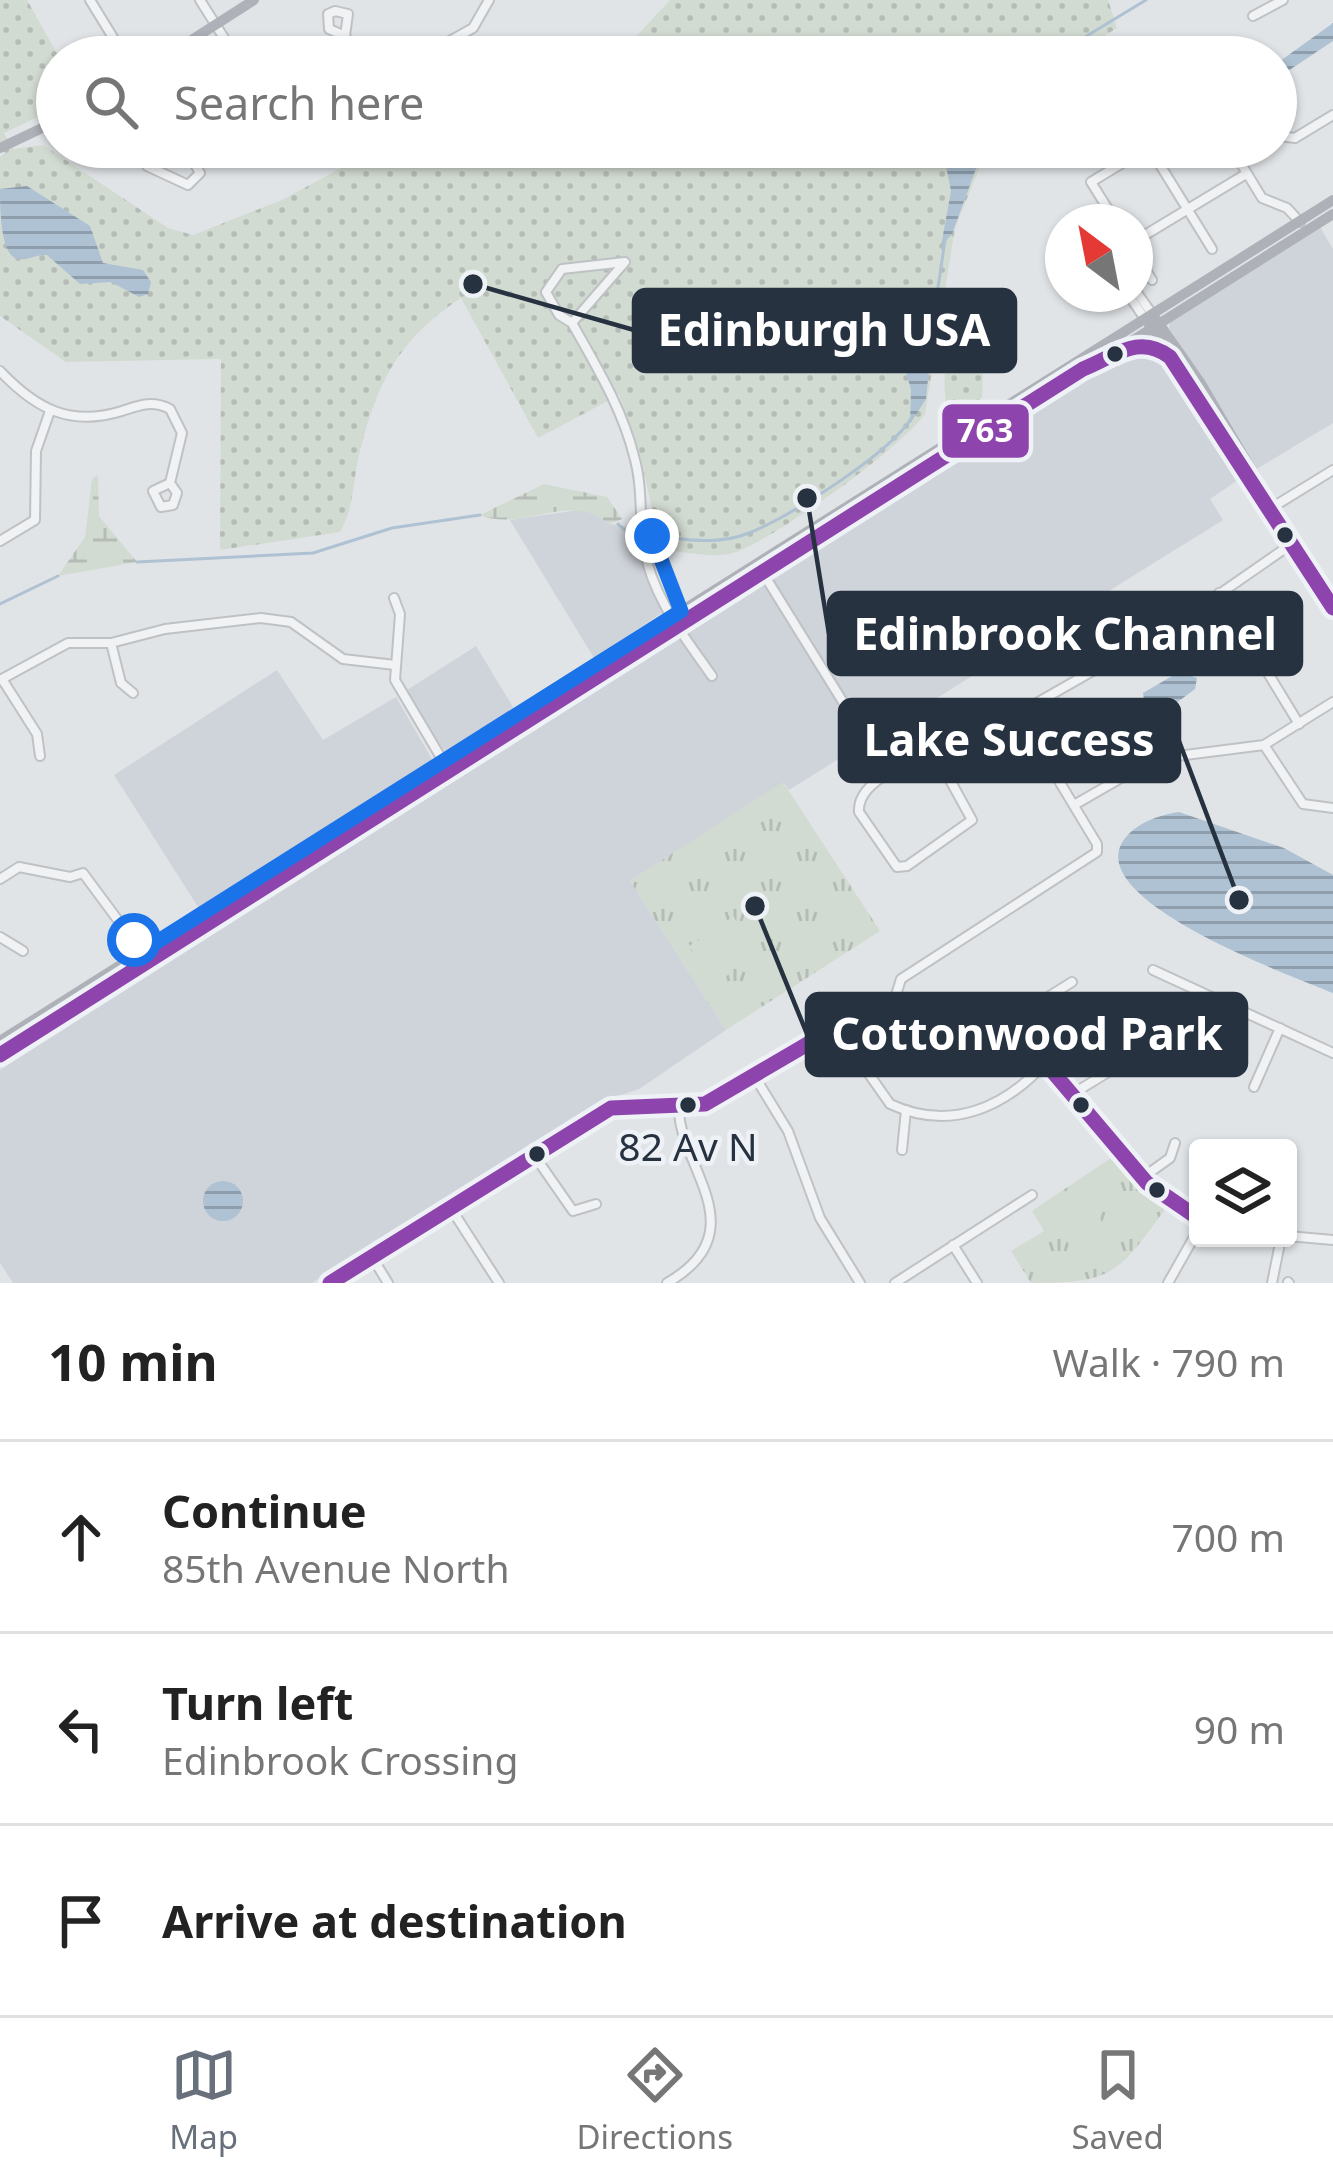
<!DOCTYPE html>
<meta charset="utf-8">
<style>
:root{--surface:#fff;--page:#f6f6f6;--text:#222;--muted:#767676;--line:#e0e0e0;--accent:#68707b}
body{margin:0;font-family:"Noto Sans",sans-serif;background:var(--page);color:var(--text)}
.controls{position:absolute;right:36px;bottom:36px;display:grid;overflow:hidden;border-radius:12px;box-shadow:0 3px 9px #0004}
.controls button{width:108px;height:108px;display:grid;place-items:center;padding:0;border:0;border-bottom:3px solid var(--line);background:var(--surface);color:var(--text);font:60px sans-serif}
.compass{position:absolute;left:1045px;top:204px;width:108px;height:108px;border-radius:50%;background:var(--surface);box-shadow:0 3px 9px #0004;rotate:328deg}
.stop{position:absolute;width:36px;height:36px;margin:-27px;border:9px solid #1a73e8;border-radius:50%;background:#fff}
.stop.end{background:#1a73e8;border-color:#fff;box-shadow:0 3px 12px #0008}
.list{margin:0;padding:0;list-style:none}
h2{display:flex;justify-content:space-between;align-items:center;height:156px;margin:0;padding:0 48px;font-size:51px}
h2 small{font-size:39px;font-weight:400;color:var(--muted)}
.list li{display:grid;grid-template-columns:78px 1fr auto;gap:36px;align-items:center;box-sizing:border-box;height:192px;padding:0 48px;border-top:3px solid var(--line)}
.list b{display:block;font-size:45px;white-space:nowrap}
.list p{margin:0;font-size:39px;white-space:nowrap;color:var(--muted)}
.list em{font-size:39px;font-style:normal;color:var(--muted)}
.icon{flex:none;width:66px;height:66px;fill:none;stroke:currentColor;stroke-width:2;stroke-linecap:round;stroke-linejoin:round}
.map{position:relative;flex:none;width:1333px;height:1283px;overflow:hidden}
.search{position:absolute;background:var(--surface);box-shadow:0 3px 9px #0004;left:36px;right:36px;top:36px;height:132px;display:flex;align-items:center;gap:30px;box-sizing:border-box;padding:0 42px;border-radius:66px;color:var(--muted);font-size:45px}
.sheet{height:732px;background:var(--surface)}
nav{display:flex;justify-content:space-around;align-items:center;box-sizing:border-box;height:168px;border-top:3px solid var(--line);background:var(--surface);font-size:33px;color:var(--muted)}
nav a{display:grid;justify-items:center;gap:6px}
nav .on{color:var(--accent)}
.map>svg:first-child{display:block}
.built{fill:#cfd3da}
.grass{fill:url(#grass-dots)}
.wetland{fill:url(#wetland-marsh)}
.park{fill:url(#park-tufts)}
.garden{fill:#d2dbd1}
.water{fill:url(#water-rules)}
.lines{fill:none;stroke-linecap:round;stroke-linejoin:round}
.stream{stroke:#aec2d3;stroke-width:3}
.street-casing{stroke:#bfc2c5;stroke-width:12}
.street{stroke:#f1f2f3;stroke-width:8}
.secondary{stroke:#aeb1b8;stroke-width:10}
.bus-1-casing{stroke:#eef2f6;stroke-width:24}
.bus-1{stroke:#8e44ad;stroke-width:15}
.route{stroke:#1a73e8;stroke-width:15}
.bus-dot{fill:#273241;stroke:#eef2f6;stroke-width:4.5}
.labels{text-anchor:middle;stroke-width:9;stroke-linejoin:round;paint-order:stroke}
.bus-label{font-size:39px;fill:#273241;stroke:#eef2f6}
.leader{fill:none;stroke:#273241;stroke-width:4.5}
.callout-dot{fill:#273241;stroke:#eef2f6;stroke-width:4.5}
.callout{fill:#273241;stroke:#273241;stroke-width:4.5}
.callout-label{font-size:45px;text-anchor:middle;font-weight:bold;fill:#fff}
.line-badge{stroke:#eef2f6;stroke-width:4.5}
.badge-label{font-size:33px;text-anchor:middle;font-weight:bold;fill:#fff}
</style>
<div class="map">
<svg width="1333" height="1283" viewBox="0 0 1333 1283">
<defs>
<pattern id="grass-dots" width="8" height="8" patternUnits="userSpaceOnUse" patternTransform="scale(3)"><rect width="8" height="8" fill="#d2dbd1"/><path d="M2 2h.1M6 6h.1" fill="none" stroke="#b4bcb5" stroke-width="1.8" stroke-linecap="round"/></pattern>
<pattern id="wetland-marsh" width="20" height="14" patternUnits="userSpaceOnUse" patternTransform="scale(3)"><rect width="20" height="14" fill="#d2dbd1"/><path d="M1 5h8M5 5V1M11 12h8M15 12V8" fill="none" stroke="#b4bcb5"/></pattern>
<pattern id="park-tufts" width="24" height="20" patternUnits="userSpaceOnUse" patternTransform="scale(3)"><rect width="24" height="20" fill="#d2dbd1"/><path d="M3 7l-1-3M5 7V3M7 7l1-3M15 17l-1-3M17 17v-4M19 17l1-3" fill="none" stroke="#b4bcb5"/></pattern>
<pattern id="water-rules" width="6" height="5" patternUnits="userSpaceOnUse" patternTransform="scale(3)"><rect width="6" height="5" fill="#aec2d3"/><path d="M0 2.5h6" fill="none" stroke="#8e9ead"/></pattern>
</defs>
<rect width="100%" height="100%" fill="#e1e4e7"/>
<!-- built -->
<g class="built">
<path d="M 1320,227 L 1333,249 L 1333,423 L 1255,470 L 1169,328 L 1170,319 Z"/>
<path d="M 1141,344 L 1164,355 L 1244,476 L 1210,499 L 1223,520 L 789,790 L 784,783 L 630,881 L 726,1030 L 639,1089 L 599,1102 L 312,1283 L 13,1283 L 0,1263 L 0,1070 L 1004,432 L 1001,425 Z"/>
<path d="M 579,510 L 596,513 L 609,524 L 639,528 L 641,555 L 663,612 L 594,658 L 510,520 Z"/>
<path d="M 476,646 L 516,712 L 448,756 L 404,692 Z"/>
<path d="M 277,670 L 323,740 L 396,697 L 433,761 L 200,910 L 114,775 Z"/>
</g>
<!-- grass -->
<g class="grass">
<path d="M 0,0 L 27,0 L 59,57 L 57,108 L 4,133 L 14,149 L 43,145 L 168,228 L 193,235 L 282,200 L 380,147 L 988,147 L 955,228 L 925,414 C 900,449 777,537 736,552 C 717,560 682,551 661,550 L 641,458 L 619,395 L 538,438 L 461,298 C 396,341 376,385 358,460 C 352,488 354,507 340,532 L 220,550 L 221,359 L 66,362 L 0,316 L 0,157 L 5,153 L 0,145 Z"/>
<path d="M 670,0 L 1108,0 L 1117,28 L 1070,57 L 617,57 Z"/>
<path d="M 956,334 L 973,336 L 984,347 L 982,398 L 958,415 L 948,411 C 943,402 945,357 945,344 Z"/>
</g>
<!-- wetland -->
<g class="wetland">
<path d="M 98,475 L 99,516 L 137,562 L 58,576 L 85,537 L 92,479 Z"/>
<path d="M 544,484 L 607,497 L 622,519 L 609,524 C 571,490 522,533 480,515 Z"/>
</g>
<!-- park -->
<g class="park">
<path d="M 783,782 L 880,931 L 726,1030 L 630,881 Z"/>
<path d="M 1114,1156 L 1166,1208 C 1118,1273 1115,1283 1031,1283 L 1011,1251 L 1044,1231 L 1032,1211 Z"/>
</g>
<!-- garden -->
<g class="garden">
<path d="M 734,916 C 746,948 743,964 716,986 L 689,946 Z"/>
<path d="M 1096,1191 L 1102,1228 L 1080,1266 L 1055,1219 Z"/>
</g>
<!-- water -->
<g class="water">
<path d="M 1333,23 L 1333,41 L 1276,79 L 1276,64 Z"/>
<path d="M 974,147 L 984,147 L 952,234 L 941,246 L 951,191 L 945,161 Z"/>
<path d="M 27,186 L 90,226 L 103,263 L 143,270 L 151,282 L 148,294 L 139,297 L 111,282 L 80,284 L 47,255 C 36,254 27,261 18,259 C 0,256 0,207 0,189 Z"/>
<path d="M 936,300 L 926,399 L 910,424 L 911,390 L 889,309 L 918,322 Z"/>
<path d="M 1179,672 L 1197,678 L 1195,689 L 1171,707 L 1144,700 L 1143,693 Z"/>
<path d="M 1179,812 L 1284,848 L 1333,875 L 1333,993 C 1292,976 1084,901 1123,841 C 1135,823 1159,815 1179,812 Z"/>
<circle cx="223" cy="1201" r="20"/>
</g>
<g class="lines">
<!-- stream -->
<g class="stream">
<path d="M 1052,57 L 1146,0"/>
<path d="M 936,301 L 945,240"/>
<path d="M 618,524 L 628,533"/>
<path d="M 672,538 C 697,541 723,543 746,534 C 786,520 892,452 912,417"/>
<path d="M 137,562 L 313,553 L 392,528 L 480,515"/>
<path d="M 0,604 L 58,576"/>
</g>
<defs>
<g id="street">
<path d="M 90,0 L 125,57"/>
<path d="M 200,0 L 236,57"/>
<path d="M 1253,16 L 1283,0"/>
<path d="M 345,36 L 348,14 L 335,11 L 328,14 L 329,29 L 345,36 L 358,57"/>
<path d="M 421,57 L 473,28 L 489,0"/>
<path d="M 1280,136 L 1295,138 L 1333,115"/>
<path d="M 150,147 L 143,154 L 147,166 L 188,185 L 200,173 L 185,147"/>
<path d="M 1231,147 L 1262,198 L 1287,208 L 1300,222"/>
<path d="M 1116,222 L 1091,182 L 1149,147 L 1212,249"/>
<path d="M 1135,241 L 1246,174"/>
<path d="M 1135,252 L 1152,280"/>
<path d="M 1135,290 L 1150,311"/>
<path d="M 1128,294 L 1143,316"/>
<path d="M 572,323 L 625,262 L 562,269 L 546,292 L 559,315 L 572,323 C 596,366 622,408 634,456 C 643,487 639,517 644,547 C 652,597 684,636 712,676"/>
<path d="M 0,371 C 36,409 70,427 122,411 C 140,405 152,400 170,409 L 182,433 L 170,483 L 177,493 L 173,505 L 161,507 L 153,491 L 170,483"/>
<path d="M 1273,507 L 1333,470"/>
<path d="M 645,517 L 681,614"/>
<path d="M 0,541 L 35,520 L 36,451 L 50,411"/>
<path d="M 763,573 L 851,715"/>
<path d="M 1219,593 L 1299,724"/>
<path d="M 394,598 L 400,614 L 395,680 L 443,761"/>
<path d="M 111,643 L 121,683 L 133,693"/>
<path d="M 2,679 L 37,734 L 40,756"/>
<path d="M 0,680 L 68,643 L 111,643 L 165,629 L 261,618 L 291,622 L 343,659 L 395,665"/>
<path d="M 1264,745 L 1303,804 L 1333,808"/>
<path d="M 934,751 L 972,820 L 907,866 L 897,867 L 859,812 C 856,771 947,751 977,737 L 1182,620 L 1293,543"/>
<path d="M 1074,805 L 1154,759 L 1264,745 L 1333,702"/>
<path d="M 0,879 L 19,867 L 70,877 L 83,873 L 143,954"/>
<path d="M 0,937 L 23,951"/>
<path d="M 1153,970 L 1333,1053"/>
<path d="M 890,1014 L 901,979 L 1097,852 L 1097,844 L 1018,713"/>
<path d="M 836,1027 L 890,1104 C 950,1132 1005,1108 1047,1061"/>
<path d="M 997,1029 L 1072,982"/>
<path d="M 755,1077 L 788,1131 L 820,1218 L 860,1283"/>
<path d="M 1254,1087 L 1280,1028"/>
<path d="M 1074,1093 L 1123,1063"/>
<path d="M 902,1150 L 906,1110"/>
<path d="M 534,1155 L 573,1211 L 596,1204"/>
<path d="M 1142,1178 L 1170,1158 L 1175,1143"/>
<path d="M 450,1207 L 499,1283"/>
<path d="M 1288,1236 L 1333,1240"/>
<path d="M 953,1245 L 977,1283"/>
<path d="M 372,1257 L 388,1283"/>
<path d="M 1288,1282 L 1289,1283"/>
<path d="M 330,1283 L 611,1108 L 705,1104 L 840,1025 L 890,1014 L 989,1029 L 1036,1052 L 1147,1183 L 1198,1218"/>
<path d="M 667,1283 C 759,1230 677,1165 679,1107"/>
<path d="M 895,1283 L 1032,1195"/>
<path d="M 1168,1283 L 1198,1230"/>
<path d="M 1272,1283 L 1281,1238"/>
</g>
</defs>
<!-- street casing -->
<use href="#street" class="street-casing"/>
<!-- street -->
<use href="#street" class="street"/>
<!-- secondary -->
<g class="secondary">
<path d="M 165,57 L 254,0"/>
<path d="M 0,148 L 57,121"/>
<path d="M 1156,319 L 1200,382 L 1333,608"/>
<path d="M 1148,323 L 1231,447"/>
<path d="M 0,1041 L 1333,200"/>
<path d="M 0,1055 L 1333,214"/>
</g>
<defs>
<g id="bus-1">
<path d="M 0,1055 L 1083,369 C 1114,357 1138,333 1170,357 L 1333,608"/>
<path d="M 330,1283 L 611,1108 L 705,1104 L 840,1025 L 890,1014 L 989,1029 L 1036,1052 L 1147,1183 L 1198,1218"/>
</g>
</defs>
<!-- bus-1 casing -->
<use href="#bus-1" class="bus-1-casing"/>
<!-- bus-1 -->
<use href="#bus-1" class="bus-1"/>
</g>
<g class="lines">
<!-- route -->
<path class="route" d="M 134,940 L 141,952 L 681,611 L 652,536"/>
</g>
<!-- markers -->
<g class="bus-dot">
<circle cx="1115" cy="354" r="10"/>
<circle cx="1285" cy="535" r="10"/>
<circle cx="688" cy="1105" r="10"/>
<circle cx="1081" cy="1105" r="10"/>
<circle cx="537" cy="1154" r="10"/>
<circle cx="1157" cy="1190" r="10"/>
</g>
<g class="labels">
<!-- bus labels -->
<g class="bus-label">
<text x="688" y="1161">82 Av N</text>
</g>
</g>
<!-- callouts -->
<path class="leader" d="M473 284L634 330M807 498L829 634M1239 900L1179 741M755 906L807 1034"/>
<g class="callout-dot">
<circle cx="473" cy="284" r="12"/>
<circle cx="807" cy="498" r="12"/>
<circle cx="1239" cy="900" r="12"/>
<circle cx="755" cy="906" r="12"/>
</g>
<g class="callout">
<rect x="634" y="290" width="381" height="81" rx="12"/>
<rect x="829" y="593" width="472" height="81" rx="12"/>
<rect x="840" y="700" width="339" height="81" rx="12"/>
<rect x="807" y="994" width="439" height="81" rx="12"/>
</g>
<g class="callout-label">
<text x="824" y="346">Edinburgh USA</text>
<text x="1065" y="650">Edinbrook Channel</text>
<text x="1009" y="756">Lake Success</text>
<text x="1027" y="1050">Cottonwood Park</text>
</g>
<rect class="line-badge" x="940" y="402" width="91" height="58" rx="12" fill="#8e44ad"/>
<g class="badge-label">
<text x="985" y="442">763</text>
</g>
</svg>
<div class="controls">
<button><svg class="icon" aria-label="layers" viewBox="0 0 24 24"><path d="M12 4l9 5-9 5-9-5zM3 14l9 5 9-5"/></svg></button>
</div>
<svg class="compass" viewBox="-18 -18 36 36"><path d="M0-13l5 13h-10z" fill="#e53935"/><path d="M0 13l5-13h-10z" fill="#767676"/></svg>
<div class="stop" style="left:134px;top:940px"></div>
<div class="stop end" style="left:652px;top:536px"></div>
<div class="search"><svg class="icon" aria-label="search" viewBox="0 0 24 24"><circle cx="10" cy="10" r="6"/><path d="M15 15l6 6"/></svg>Search here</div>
</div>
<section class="sheet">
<h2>10 min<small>Walk · 790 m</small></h2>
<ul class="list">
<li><svg class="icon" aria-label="ahead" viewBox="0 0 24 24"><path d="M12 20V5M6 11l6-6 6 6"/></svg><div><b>Continue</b><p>85th Avenue North</p></div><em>700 m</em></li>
<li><svg class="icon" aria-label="left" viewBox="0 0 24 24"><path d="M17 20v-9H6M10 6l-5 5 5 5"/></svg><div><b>Turn left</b><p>Edinbrook Crossing</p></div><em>90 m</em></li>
<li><svg class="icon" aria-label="arrive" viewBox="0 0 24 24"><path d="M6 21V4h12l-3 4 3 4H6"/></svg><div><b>Arrive at destination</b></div></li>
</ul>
</section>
<nav>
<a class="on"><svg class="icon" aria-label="map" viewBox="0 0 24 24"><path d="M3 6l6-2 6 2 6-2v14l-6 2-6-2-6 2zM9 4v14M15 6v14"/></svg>Map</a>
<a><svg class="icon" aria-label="directions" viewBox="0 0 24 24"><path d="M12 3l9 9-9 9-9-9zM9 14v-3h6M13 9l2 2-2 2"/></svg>Directions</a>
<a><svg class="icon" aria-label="saved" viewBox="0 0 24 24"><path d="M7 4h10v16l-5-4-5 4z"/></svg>Saved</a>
</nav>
